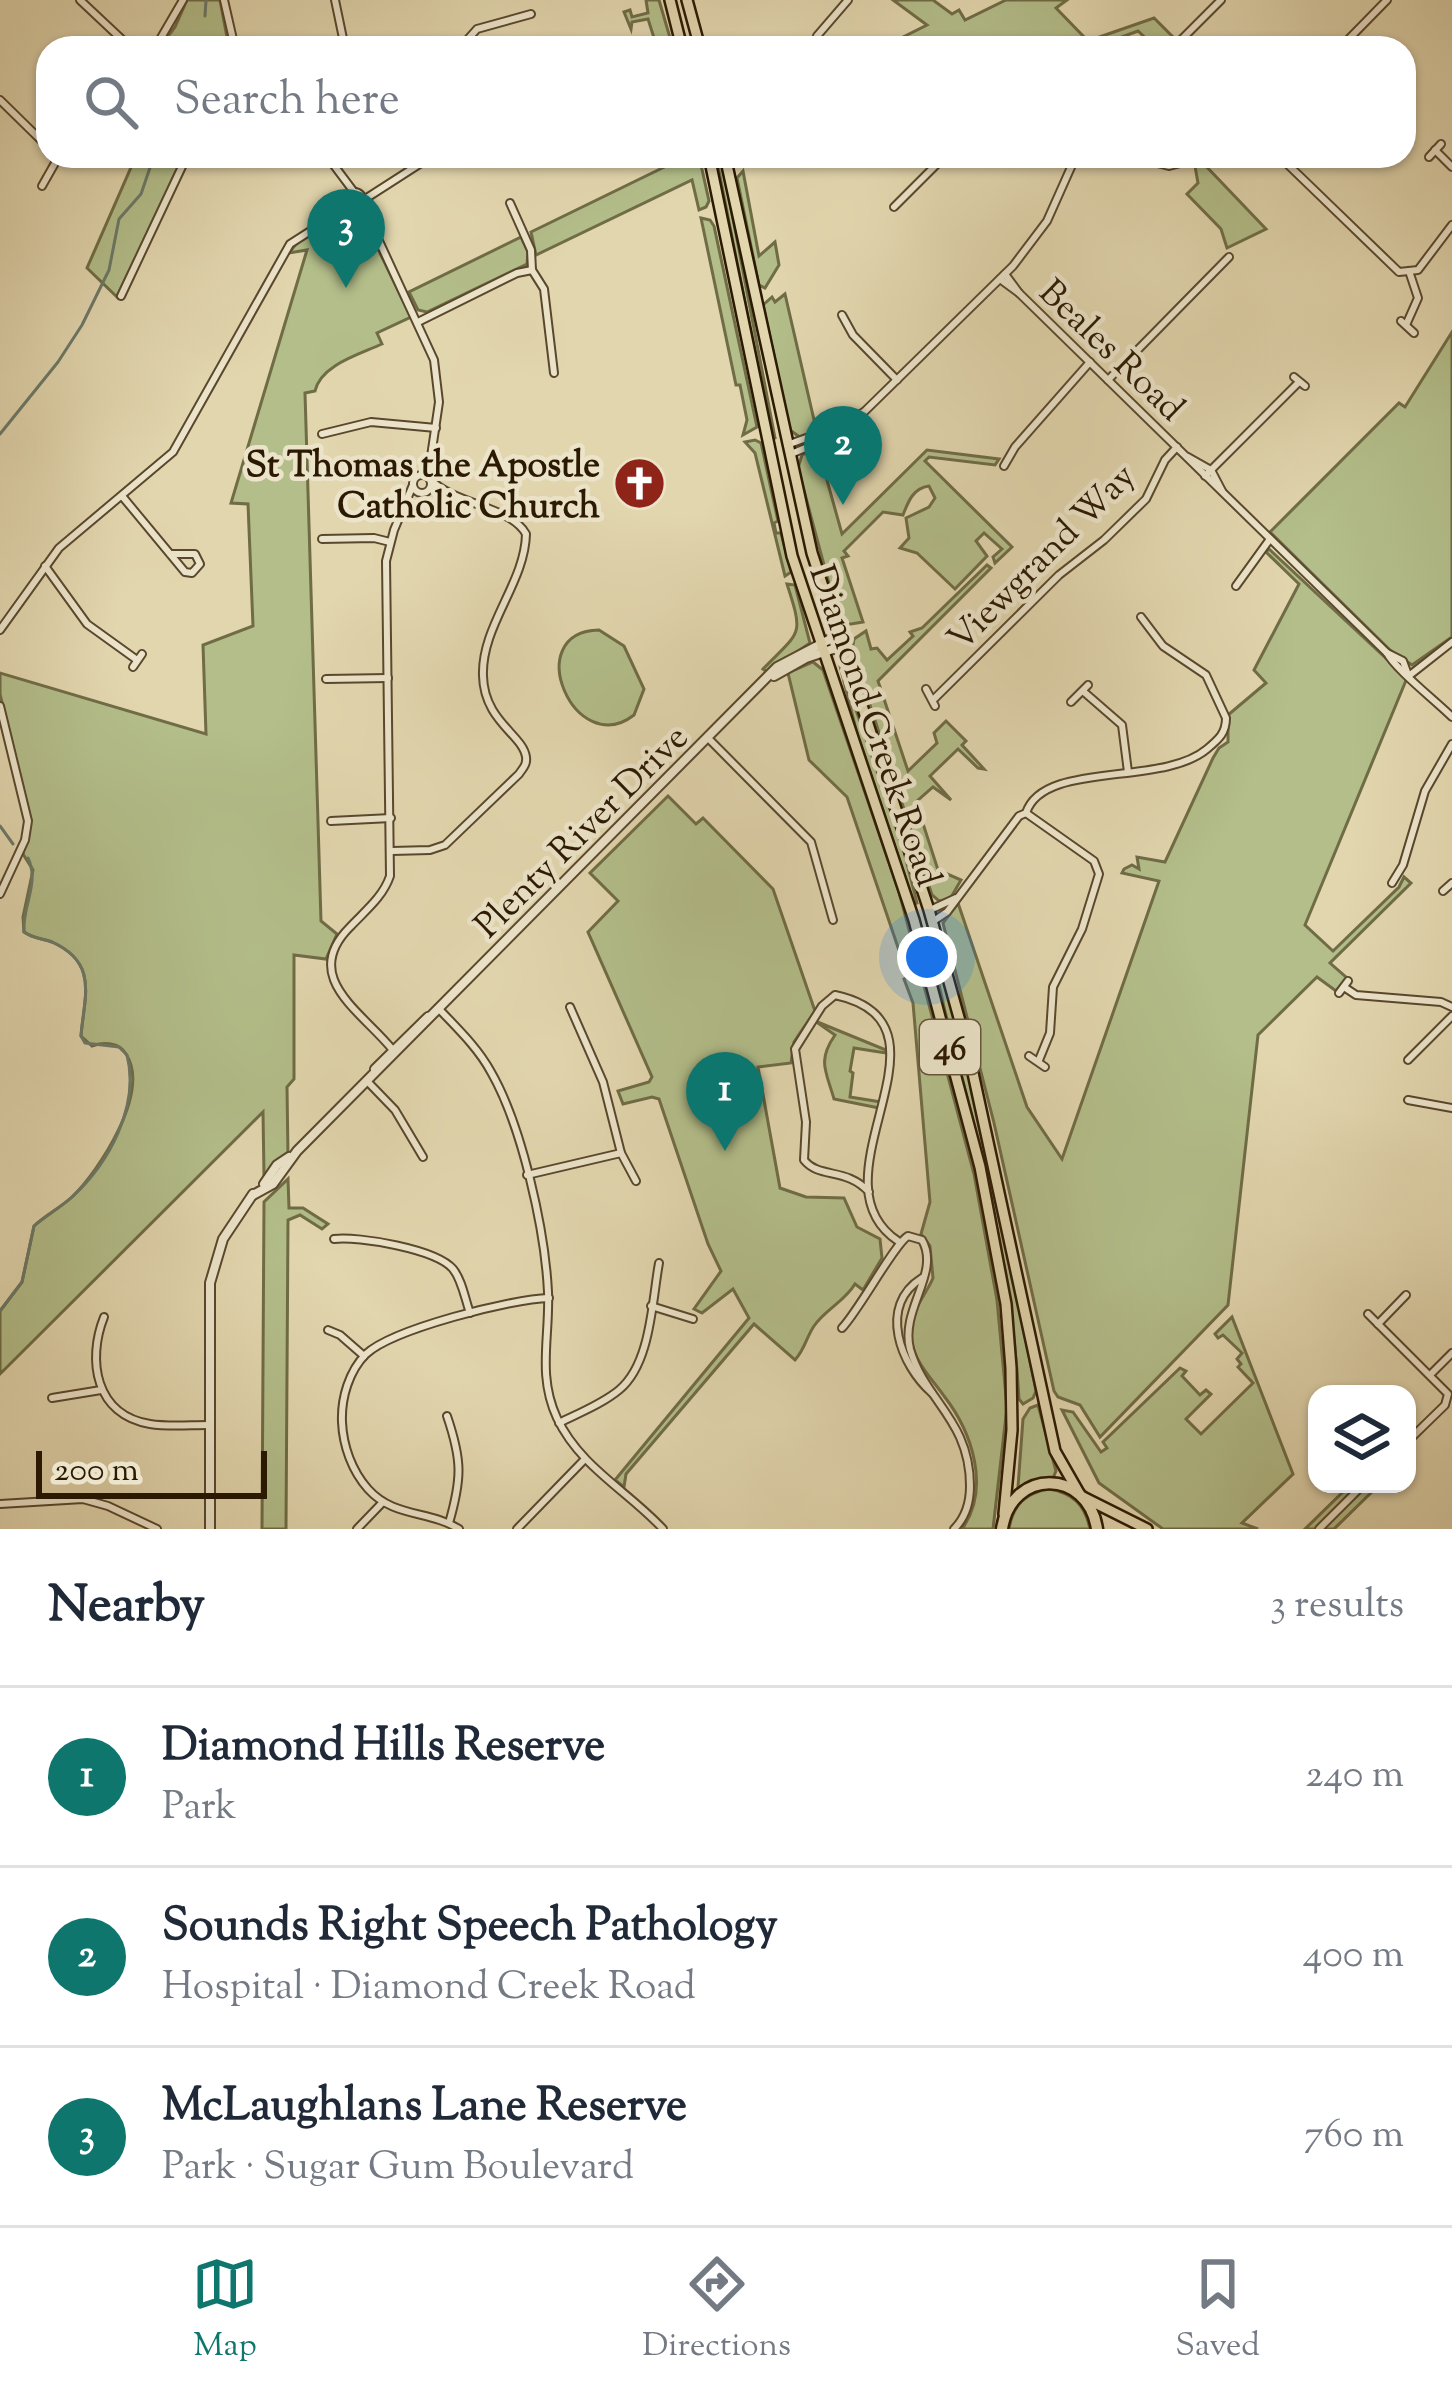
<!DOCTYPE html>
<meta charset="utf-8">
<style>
:root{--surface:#fff;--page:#f6f6f7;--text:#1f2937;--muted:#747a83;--line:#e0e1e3;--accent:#0f766e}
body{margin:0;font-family:"Sorts Mill Goudy",serif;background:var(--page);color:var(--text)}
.controls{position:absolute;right:36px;bottom:36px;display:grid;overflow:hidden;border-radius:24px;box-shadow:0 3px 9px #0004}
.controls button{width:108px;height:108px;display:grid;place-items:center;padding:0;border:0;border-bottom:3px solid var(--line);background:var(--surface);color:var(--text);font:60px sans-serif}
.scale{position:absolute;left:36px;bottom:30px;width:231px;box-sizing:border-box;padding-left:12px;border:6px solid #2b1902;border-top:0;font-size:33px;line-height:42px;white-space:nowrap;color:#2b1902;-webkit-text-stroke:9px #ece4ca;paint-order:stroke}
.you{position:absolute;left:927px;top:957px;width:42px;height:42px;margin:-30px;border:9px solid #fff;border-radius:50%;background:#1a73e8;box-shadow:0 0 0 18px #1a73e833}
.badge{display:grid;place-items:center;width:78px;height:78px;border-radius:50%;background:var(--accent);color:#fff;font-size:39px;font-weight:700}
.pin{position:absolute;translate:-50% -99px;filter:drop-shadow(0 3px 6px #0008)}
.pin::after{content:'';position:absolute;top:63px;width:42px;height:36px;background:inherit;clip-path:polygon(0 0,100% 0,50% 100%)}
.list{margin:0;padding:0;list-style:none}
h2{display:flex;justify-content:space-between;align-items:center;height:156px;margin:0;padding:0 48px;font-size:51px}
h2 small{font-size:39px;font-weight:400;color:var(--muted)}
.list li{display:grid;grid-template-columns:78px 1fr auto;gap:36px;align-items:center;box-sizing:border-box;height:180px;padding:0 48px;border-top:3px solid var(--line)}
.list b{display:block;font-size:45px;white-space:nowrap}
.list p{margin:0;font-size:39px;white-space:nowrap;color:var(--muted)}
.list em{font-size:39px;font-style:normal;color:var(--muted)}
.icon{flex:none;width:66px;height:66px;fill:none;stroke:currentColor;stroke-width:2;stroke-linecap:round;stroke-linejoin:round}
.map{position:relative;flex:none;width:1452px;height:1529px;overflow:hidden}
.search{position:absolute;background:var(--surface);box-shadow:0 3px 9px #0004;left:36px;right:36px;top:36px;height:132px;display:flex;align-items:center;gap:30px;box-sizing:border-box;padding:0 42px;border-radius:36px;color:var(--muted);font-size:45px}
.sheet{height:696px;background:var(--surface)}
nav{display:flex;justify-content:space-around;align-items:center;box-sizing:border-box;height:168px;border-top:3px solid var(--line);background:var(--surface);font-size:33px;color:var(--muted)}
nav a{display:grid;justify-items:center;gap:6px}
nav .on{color:var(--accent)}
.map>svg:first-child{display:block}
.green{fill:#b3be8a;stroke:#6f6c46;stroke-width:3}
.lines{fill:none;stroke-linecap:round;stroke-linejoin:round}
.stream{stroke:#6b7968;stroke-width:3}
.minor-casing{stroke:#59482d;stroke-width:10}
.tertiary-casing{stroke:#59482d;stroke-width:12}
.primary-casing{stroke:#2b1902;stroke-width:14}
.trunk-casing{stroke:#2b1902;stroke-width:15}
.minor{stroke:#ece4ca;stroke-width:6}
.tertiary{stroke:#ece4ca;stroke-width:8}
.primary{stroke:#e2d6ae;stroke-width:9}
.trunk{stroke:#e2d6ae;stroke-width:10}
.labels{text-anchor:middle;stroke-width:9;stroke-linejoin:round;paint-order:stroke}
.shield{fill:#ece4ca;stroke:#65563e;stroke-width:3}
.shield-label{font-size:33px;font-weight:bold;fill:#2b1902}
.street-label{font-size:36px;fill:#2b1902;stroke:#ece4ca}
.poi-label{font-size:36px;font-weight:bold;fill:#2b1902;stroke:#ece4ca;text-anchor:end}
</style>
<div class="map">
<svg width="1452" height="1529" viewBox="0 0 1452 1529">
<rect width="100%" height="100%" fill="#e2d6ae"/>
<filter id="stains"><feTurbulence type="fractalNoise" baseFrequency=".00167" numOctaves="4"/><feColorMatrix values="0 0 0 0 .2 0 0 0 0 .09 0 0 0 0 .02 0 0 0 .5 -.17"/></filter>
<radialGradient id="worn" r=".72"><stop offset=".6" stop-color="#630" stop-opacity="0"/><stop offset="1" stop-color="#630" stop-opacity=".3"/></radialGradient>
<!-- green -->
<g class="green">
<path d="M 187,0 L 220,0 L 229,48 L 159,48 L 175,27 Z"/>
<path d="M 646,0 L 659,0 L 673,48 L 633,48 L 656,44 L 648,19 L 632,22 L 631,29 L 624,12 L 630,10 L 632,17 L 648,13 Z"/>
<path d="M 893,0 L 933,0 L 952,14 L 959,10 L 965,20 L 1006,0 L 1067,0 L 1056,8 L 1088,41 L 1154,18 L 1175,39 L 1166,48 L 1156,48 L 1138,31 L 1092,48 L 881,48 L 927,25 Z"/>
<path d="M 136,156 L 185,156 L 117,297 L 87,268 Z"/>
<path d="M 687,156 L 699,156 L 709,201 L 706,207 L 699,210 L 692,180 L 536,255 L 531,232 Z"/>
<path d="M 716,156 L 721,156 L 775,438 L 772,439 Z"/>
<path d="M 1203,163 L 1266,229 L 1227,248 L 1221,229 L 1187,194 L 1198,183 L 1195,166 Z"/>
<path d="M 743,171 L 759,256 L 775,242 L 779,265 L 765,288 L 759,285 L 737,178 Z"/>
<path d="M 353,210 L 378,249 L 411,317 L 377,333 L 382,344 C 358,355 321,365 315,391 L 305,393 L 321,921 L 337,934 L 326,959 L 294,955 L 294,1079 L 287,1087 L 288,1156 L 264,1176 L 263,1112 L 0,1374 L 0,1311 L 22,1282 L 34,1226 C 46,1215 60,1208 72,1197 C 99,1171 151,1092 126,1054 C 119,1042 104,1042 92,1046 L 81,1036 C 84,997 99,963 52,942 C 41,938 34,939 24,932 L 23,917 L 33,870 L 23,854 L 31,820 L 0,694 L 0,673 L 206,734 L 203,645 L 253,626 L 248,504 L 231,503 L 307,250 L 289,253 C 302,234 331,215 353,210 Z"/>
<path d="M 701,218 L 710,220 L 714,226 L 757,427 L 743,435 L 747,420 L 740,385 L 736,385 Z"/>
<path d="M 521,237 L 528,252 L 527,264 L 427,312 L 418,310 L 409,292 Z"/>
<path d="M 785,294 L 817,433 L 801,438 L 790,430 L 763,305 L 772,297 L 775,302 Z"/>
<path d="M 1452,332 L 1452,637 L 1412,665 L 1390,650 L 1270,532 L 1399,403 L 1405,407 Z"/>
<path d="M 755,440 L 761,443 L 778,521 L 774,523 L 776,533 L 781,533 L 791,572 L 785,576 L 755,453 L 745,442 Z"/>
<path d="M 818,448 L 842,534 L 927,450 L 999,459 L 995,465 L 929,457 L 925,461 L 1012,547 L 995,563 L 993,557 L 1002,549 L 984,533 L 976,541 L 987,556 L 955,589 L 917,553 L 900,548 L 909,538 L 906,518 L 929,507 L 935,498 L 929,486 C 913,488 908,502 903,515 L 883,512 L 844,551 L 848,556 L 842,558 L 863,622 L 845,625 L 839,621 L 798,468 L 802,455 Z"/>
<path d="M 1269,549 L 1407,678 L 1305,925 L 1333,951 L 1399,887 L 1404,877 L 1411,883 L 1330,963 L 1347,978 L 1336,991 L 1317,977 L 1258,1035 L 1228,1305 L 1100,1437 L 1080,1405 L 1058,1397 L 1054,1391 L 994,1123 L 943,923 L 958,903 L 1027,1107 L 1062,1159 L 1159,881 L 1122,873 L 1124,869 L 1132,865 L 1139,869 L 1137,857 L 1165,862 L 1213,758 L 1219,748 L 1228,742 L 1228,715 L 1266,683 L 1254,670 L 1299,584 L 1266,552 Z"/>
<path d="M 987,565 L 991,568 L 878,681 L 908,771 L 937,743 L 934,733 L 946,721 L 966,741 L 962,745 L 984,769 L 978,768 L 958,749 L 930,776 L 951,800 L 933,787 L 916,802 L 938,870 L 961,880 L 950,899 L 939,901 L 932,895 L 852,650 L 854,639 L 866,631 L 871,649 L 877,648 L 887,660 L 913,636 L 910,632 L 922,628 Z"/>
<path d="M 787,584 L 795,585 L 810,643 L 767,672 L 763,669 C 801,630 804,637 787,584 Z"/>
<path d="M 599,630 L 624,646 L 644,689 L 634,715 C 575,761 519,632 599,630 Z"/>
<path d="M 838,658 L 901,840 L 917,903 L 914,904 L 858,737 Z"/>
<path d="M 813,662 L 823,670 L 899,892 L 974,1174 L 997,1300 L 1007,1407 L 993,1529 L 962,1529 C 991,1488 972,1432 944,1396 C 929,1375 909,1357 911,1329 C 912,1308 926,1295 933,1278 L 930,1246 L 921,1234 L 930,1202 L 913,1003 L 904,979 L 908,977 L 847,797 L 809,760 L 788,673 Z"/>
<path d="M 668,796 L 696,824 L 703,818 L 773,889 L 815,1011 L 794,1042 L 791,1063 L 758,1067 L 780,1188 L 806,1197 L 844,1198 L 857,1227 L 880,1239 L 882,1258 L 863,1290 L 855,1284 C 844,1302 826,1309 814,1326 C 806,1338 805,1349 795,1360 L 754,1324 L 626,1474 L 624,1487 L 615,1480 L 749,1318 L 733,1289 L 702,1313 L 694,1309 L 721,1271 L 708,1244 L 659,1099 L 652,1097 L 623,1104 L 618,1091 L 649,1082 L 652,1077 L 588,932 L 618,901 L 590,873 Z"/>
<path d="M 930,931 C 975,1082 1005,1236 1036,1391 L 1033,1398 L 1023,1404 L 1019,1399 C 1012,1271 980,1146 948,1023 C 940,993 935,962 927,932 Z"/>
<path d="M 815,1021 L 886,1050 L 886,1053 L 854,1048 L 850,1071 L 853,1073 L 850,1097 L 881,1102 L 879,1108 L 834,1099 C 826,1071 817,1061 835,1035 Z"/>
<path d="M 288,1179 L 289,1208 L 303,1208 L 328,1224 L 322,1229 L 300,1215 L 288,1220 L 286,1529 L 262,1529 L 264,1202 Z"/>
<path d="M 1232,1317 L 1293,1474 L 1242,1523 L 1258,1529 L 1163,1529 L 1099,1483 L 1062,1410 L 1073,1412 L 1101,1452 L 1107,1448 L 1103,1442 L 1180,1368 L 1186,1371 L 1182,1376 L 1200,1395 L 1206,1390 L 1211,1394 L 1186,1419 L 1201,1434 L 1253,1383 L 1238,1367 L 1241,1364 L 1237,1359 L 1242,1353 L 1223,1335 L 1218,1338 L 1215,1334 Z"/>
<path d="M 1038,1405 L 1056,1471 L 1053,1478 L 1018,1487 L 1023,1419 L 1030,1408 Z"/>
<path d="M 1351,1484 L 1380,1484 L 1334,1529 L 1305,1529 Z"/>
<path d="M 1049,1489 C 1073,1493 1085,1505 1090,1529 L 1009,1529 C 1013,1505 1025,1493 1049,1489 Z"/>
</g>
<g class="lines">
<!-- stream -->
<g class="stream">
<path d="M 205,16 L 206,0"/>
<path d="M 0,434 L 58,362 L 82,325 L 109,270 L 119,219 L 141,194 L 154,156"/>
<path d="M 0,826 L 13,844"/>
<path d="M 0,1311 L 22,1282 L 34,1226 C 46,1215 60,1208 72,1197 C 109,1163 140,1106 127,1055 L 119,1047 L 85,1043 L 81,1036 C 84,997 99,963 52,942 C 42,938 34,939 24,932 C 22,906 40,883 28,858"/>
</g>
<defs>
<g id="minor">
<path d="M 80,0 L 131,48"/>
<path d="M 224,0 L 235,48"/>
<path d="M 335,0 L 345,48"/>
<path d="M 817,36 L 848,0"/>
<path d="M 155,48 L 183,0"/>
<path d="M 460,48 L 477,29 L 531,14"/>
<path d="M 1173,48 L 1221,0"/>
<path d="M 1340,48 L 1387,0"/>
<path d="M 0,100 L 48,147"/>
<path d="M 1435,150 L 1452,167"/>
<path d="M 327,156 L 354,192"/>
<path d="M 1130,156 L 1169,166 L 1207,156"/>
<path d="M 1279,156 L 1399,272 L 1418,270 L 1452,225"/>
<path d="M 1429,157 L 1441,144"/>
<path d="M 42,186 L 59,156"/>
<circle cx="355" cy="199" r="7"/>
<path d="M 362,201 L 432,156"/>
<path d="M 361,202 L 434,360 L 439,402 L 428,477"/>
<path d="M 510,203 L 531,250 L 532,270"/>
<path d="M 894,207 L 945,156"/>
<path d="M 336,211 L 348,198"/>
<path d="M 532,270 L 544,289 L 554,373"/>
<path d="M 1005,274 L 1019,293"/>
<path d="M 1000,279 L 1019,293 L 1387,653 C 1394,668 1437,702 1452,717"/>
<path d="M 121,296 L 187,156"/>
<path d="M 842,315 L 853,335 L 897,380"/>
<path d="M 1401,321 L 1414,333"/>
<path d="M 418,322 L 517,273 L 532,270"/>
<path d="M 1406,325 L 1418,298 L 1410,274"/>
<path d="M 1294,377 L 1305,386"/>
<path d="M 1108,380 L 1229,257"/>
<path d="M 322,434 L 371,422 L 436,428"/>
<path d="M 787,445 L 842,425"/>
<path d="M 791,454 L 827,439 L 865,411 L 1013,266 L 1047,221 L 1076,156"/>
<path d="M 1188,457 L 1211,470 L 1222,491"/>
<path d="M 1004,466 L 1015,447 L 1090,362"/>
<circle cx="422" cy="484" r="9"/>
<path d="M 1205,476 L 1298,383"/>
<path d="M 122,496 L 185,572 L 192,573 L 200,564 L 195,554 L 170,554"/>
<path d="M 322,539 L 374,538 L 390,542"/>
<path d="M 45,566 L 87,624 L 137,660"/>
<path d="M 1236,586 L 1270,539"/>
<path d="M 0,630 L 59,548 L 173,452 L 290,244 L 351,205"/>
<path d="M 1387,653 L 1403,661 L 1407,672"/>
<path d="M 133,667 L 142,654"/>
<path d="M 1410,675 L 1452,642"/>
<path d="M 326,679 L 388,678"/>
<path d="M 926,689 L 935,706"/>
<path d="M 1084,692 L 1122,725 L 1128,772"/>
<path d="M 934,699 L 1059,575 L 1104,540 L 1146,499 L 1165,460 L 1177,447"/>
<path d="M 1071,702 L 1088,685"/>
<path d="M 0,706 L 28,821 L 25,840 L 0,894"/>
<path d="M 709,739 L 811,842 L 833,920"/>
<path d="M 1026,813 L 1094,861 L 1099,874 L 1082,929 L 1053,987 L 1050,1033 L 1039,1060"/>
<path d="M 331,821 L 391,818"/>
<path d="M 392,851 L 430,850 L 445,845 L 519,774 C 523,768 527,765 526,757 C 523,735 484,721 483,676 C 481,626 525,583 526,534 C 511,506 454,505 430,479"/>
<path d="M 1392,883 L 1403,865 L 1425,791 L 1452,744"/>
<path d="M 1443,891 L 1452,883"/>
<path d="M 930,910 L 956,898"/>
<path d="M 932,922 L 947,912 L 1019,816 L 1026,813 C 1043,760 1162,787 1207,749 C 1219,739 1226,733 1226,718 L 1206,675 L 1163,646 L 1141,617"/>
<path d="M 1344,987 L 1356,995 L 1441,1002 L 1452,1007"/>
<path d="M 1339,993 L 1348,981"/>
<path d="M 570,1007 L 603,1082 L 621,1153 L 636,1181"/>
<path d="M 439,1009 C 458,1029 478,1048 491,1072 C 522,1126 545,1230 548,1292 C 550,1337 537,1375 557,1418 C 580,1467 628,1491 663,1529"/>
<path d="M 392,1049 C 361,1011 300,977 350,927 C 365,911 383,897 390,876 L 386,561 L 394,530 L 413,485"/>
<path d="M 1029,1056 L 1045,1067"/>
<path d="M 1408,1060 L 1452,1016"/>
<path d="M 367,1081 L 395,1110 L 423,1157"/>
<path d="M 1408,1100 L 1452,1108"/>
<path d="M 527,1175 L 621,1153"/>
<path d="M 869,1192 C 846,1167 819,1179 804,1160 L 806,1122 L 795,1049 L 822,1006 L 835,995 C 969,1024 805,1179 898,1241"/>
<path d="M 334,1239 C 359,1236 436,1249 453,1269 C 462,1280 465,1299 470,1313"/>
<path d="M 922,1278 C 877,1306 901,1366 932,1393"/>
<path d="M 651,1306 L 693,1319"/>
<path d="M 1368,1314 L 1448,1394 L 1445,1405 L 1407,1442"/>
<path d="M 104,1317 C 87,1360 95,1415 150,1424 C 168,1427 189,1425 208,1425"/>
<path d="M 1378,1324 L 1406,1295"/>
<path d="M 842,1328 C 860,1309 895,1243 908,1236 L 922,1240 C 941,1273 900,1309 910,1349 C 925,1401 970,1420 970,1486 C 970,1503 966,1517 954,1529"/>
<path d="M 328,1330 L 340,1335 L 364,1356"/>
<path d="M 1432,1373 L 1452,1353"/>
<path d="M 52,1398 L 101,1390"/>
<path d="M 447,1416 C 462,1460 462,1478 449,1523"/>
<path d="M 559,1423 C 579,1413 602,1404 619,1390 C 651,1364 652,1301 659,1263"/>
<path d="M 0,1504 L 83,1499 L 108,1506 L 157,1529"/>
<path d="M 357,1529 L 382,1503"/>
<path d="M 459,1529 C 429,1510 394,1518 368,1489 C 352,1471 343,1446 342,1422 C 341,1398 349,1371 366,1354 C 393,1329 511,1299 549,1298"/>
<path d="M 517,1529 L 584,1460"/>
<path d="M 1319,1529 L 1364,1484"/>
</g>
<g id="tertiary">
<path d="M 774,676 L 806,658 L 842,646"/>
<path d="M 375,1069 L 428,1017"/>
<path d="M 264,1184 L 277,1165 L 289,1157"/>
<path d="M 253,1195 L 273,1184 L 297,1151 L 777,667 L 838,635"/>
<path d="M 210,1529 L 210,1283 L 223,1239 L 253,1194"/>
</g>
<g id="primary">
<path d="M 670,0 L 682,48"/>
<path d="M 687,0 L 700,48"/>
<path d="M 709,156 L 792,556 L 914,920 L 980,1167 L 1006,1304 L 1011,1368 L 1012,1430 L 1004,1514"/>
<path d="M 725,156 L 812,553 L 929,910 L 968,1050 L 1055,1451 L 1079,1493"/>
<path d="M 1083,1497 L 1147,1529"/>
</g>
<path id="trunk" d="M 1002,1529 C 1011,1468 1088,1468 1097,1529"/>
</defs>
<!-- minor casing -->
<use href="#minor" class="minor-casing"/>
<!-- tertiary casing -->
<use href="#tertiary" class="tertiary-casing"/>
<!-- primary casing -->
<use href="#primary" class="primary-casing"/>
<!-- trunk casing -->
<use href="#trunk" class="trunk-casing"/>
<!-- minor -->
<use href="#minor" class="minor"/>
<!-- tertiary -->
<use href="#tertiary" class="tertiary"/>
<!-- primary -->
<use href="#primary" class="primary"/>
<!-- trunk -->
<use href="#trunk" class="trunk"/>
</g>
<!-- icons -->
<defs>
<symbol id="church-disc" viewBox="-11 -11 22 22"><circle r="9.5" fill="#8f2418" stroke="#ece4ca"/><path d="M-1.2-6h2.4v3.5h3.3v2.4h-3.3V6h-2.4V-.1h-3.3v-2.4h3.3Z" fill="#fff"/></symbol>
</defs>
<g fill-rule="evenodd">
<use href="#church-disc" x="610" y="454" width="59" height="59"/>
</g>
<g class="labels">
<!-- shield labels -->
<rect class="shield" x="920" y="1020" width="60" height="54" rx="9"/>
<g class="shield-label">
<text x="950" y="1059">46</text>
</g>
<!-- street labels -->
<g class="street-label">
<text transform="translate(1113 349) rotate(44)" y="13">Beales Road</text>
<text transform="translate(1040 556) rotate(-45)" y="13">Viewgrand Way</text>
<text transform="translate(877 725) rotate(71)" y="13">Diamond Creek Road</text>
<text transform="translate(580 830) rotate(-45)" y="13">Plenty River Drive</text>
</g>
<!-- poi labels -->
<g class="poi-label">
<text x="600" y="476">St Thomas the Apostle<tspan x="600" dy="41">Catholic Church</tspan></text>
</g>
</g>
<rect width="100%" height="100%" filter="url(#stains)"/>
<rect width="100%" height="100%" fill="url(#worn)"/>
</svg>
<div class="controls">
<button><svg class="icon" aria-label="layers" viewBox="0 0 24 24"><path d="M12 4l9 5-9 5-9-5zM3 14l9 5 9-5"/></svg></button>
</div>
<div class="scale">200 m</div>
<div class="you"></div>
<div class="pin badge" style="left:725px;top:1151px">1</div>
<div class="pin badge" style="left:843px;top:505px">2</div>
<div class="pin badge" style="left:346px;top:288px">3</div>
<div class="search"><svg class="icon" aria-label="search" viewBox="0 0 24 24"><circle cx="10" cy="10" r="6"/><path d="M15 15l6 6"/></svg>Search here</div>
</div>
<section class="sheet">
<h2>Nearby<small>3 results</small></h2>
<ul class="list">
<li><span class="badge">1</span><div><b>Diamond Hills Reserve</b><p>Park</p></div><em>240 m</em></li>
<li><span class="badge">2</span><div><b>Sounds Right Speech Pathology</b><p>Hospital · Diamond Creek Road</p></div><em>400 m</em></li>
<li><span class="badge">3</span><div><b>McLaughlans Lane Reserve</b><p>Park · Sugar Gum Boulevard</p></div><em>760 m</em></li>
</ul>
</section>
<nav>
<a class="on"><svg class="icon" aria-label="map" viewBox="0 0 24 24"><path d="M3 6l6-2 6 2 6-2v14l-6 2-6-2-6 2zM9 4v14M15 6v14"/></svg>Map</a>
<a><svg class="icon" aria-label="directions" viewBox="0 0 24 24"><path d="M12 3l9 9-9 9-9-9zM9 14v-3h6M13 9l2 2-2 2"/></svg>Directions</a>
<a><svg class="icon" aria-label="saved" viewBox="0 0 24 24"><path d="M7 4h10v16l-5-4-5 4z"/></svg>Saved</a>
</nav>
